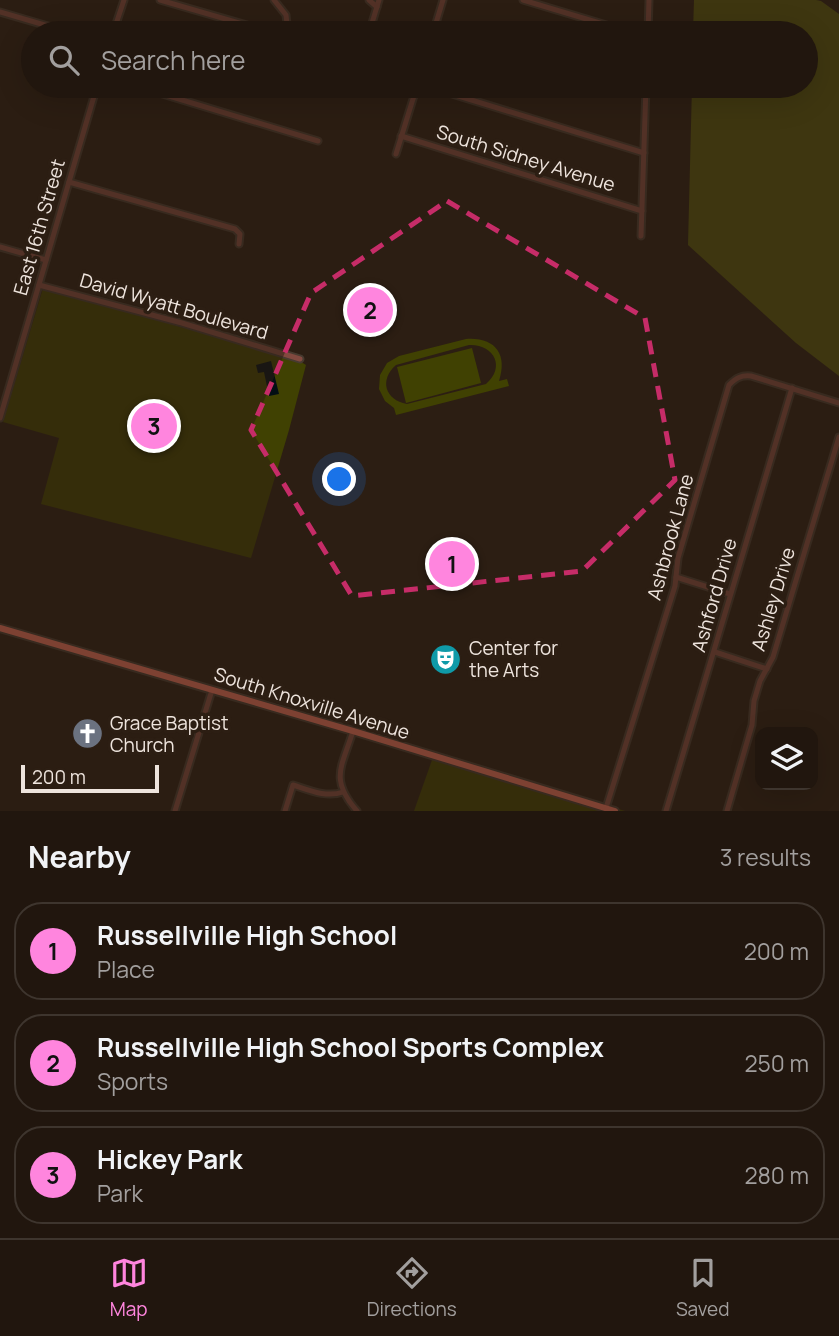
<!DOCTYPE html>
<style>
:root{--surface:#21160e;--page:#291f17;--text:#f1f3f6;--muted:#a29f9e;--line:#3e352e;--accent:#ff85de}
body{margin:0;font-family:Manrope,sans-serif;background:var(--page);color:var(--text)}
.controls{position:absolute;right:21px;bottom:21px;display:grid;overflow:hidden;border-radius:14px;box-shadow:0 7px 28px #0002}
.controls button{width:63px;height:63px;display:grid;place-items:center;padding:0;border:0;border-bottom:2px solid var(--line);background:var(--surface);color:var(--text);font:35px sans-serif}
.scale{position:absolute;left:21px;bottom:18px;width:138px;box-sizing:border-box;padding-left:7px;border:4px solid #eee4dd;border-top:0;font-size:19px;line-height:24px;white-space:nowrap;color:#eee4dd;-webkit-text-stroke:5px #2c1e13;paint-order:stroke}
.you{position:absolute;left:340px;top:480px;width:24px;height:24px;margin:-18px;border:5px solid #fff;border-radius:50%;background:#1a73e8;box-shadow:0 0 0 10px #1a73e833}
.badge{display:grid;place-items:center;width:46px;height:46px;border-radius:50%;background:var(--accent);color:#111;font-size:23px;font-weight:700}
.pin{position:absolute;translate:-50% -50%;border:4px solid #fff;box-shadow:0 2px 7px #0006}
.list{margin:0;padding:0;list-style:none}
h2{display:flex;justify-content:space-between;align-items:center;height:91px;margin:0;padding:0 28px;font-size:30px}
h2 small{font-size:23px;font-weight:400;color:var(--muted)}
.list li{display:grid;grid-template-columns:46px 1fr auto;gap:21px;align-items:center;box-sizing:border-box;height:98px;margin:0 14px 14px;padding:0 14px;border:2px solid var(--line);border-radius:28px}
.list b{display:block;font-size:26px;white-space:nowrap}
.list p{margin:0;font-size:23px;white-space:nowrap;color:var(--muted)}
.list em{font-size:23px;font-style:normal;color:var(--muted)}
.icon{flex:none;width:38px;height:38px;fill:none;stroke:currentColor;stroke-width:2;stroke-linecap:round;stroke-linejoin:round}
.map{position:relative;flex:none;width:839px;height:811px;overflow:hidden}
.search{position:absolute;background:var(--surface);box-shadow:0 7px 28px #0002;left:21px;right:21px;top:21px;height:77px;display:flex;align-items:center;gap:18px;box-sizing:border-box;padding:0 24px;border-radius:38px;color:var(--muted);font-size:26px}
.sheet{height:427px;background:var(--surface)}
nav{display:flex;justify-content:space-around;align-items:center;box-sizing:border-box;height:98px;border-top:2px solid var(--line);background:var(--surface);font-size:19px;color:var(--muted)}
nav a{display:grid;justify-items:center;gap:4px}
nav .on{color:var(--accent)}
.map>svg:first-child{display:block}
.green{fill:#404102;fill-rule:evenodd}
.forest{fill:#54560e}
.water{fill:#030e14}
.lines{fill:none;stroke-linecap:round;stroke-linejoin:round}
.minor-casing{stroke:#473a2f;stroke-width:9}
.major-casing{stroke:#473a2f;stroke-width:10}
.minor{stroke:#81493f;stroke-width:5}
.major{stroke:#df6d5a;stroke-width:6}
.marked{fill:none;stroke:#c62c68;stroke-width:5;stroke-dasharray:14 9;stroke-linejoin:round}
.labels{text-anchor:middle;stroke-width:7;stroke-linejoin:round;paint-order:stroke}
.street-label{font-size:19px;fill:#eee4dd;stroke:#2c1e13}
.poi-label{font-size:19px;fill:#eee4dd;stroke:#2c1e13;text-anchor:start}
</style>
<div class="map">
<svg width="839" height="811" viewBox="0 0 839 811">
<rect width="100%" height="100%" fill="#2c1e13"/>
<!-- green -->
<g class="green">
<path d="M 43,288 L 298,360 L 306,365 L 289,430 L 251,558 L 41,504 L 59,438 L 3,422 Z"/>
<path d="M 466,339 C 495,337 508,354 499,381 L 507,379 L 509,386 L 396,415 L 394,408 L 385,401 L 379,389 L 380,375 L 387,363 L 399,356 ZM 469,345 C 494,344 506,367 486,384 L 407,404 C 385,400 379,380 396,365 Z"/>
<path d="M 472,348 L 481,383 L 406,403 L 397,367 Z"/>
<path d="M 432,760 L 470,762 L 625,811 L 414,811 Z"/>
</g>
<!-- forest -->
<path class="forest" d="M 694,0 L 816,0 L 821,1 L 839,14 L 839,376 L 796,343 L 688,245 L 692,86 L 806,86 L 806,33 L 693,33 Z"/>
<!-- water -->
<path class="water" d="M 271,361 L 279,394 L 269,396 L 264,372 L 258,373 L 256,365 Z"/>
<g class="lines">
<defs>
<g id="minor">
<path d="M 160,0 L 274,33"/>
<path d="M 274,0 L 286,15 L 288,33"/>
<path d="M 369,0 L 377,7"/>
<path d="M 523,0 L 633,33"/>
<path d="M 0,12 L 72,33"/>
<path d="M 434,30 L 444,33"/>
<path d="M 113,33 L 124,0"/>
<path d="M 369,33 L 379,0"/>
<path d="M 433,33 L 443,0"/>
<path d="M 648,33 L 649,0"/>
<path d="M 136,86 L 318,141"/>
<path d="M 426,86 L 644,153"/>
<path d="M 616,86 L 646,95"/>
<path d="M 401,136 L 642,211"/>
<path d="M 396,154 L 417,86"/>
<path d="M 69,182 L 235,229 L 240,234 L 239,244"/>
<path d="M 641,236 L 646,86"/>
<path d="M 0,247 L 46,260"/>
<path d="M 39,285 L 182,323 L 300,359"/>
<path d="M 0,418 L 97,86"/>
<path d="M 676,577 L 730,594"/>
<path d="M 715,652 L 767,669"/>
<path d="M 353,731 C 342,767 329,779 357,811"/>
<path d="M 606,808 L 675,586 L 678,558 L 729,385 C 736,378 741,375 751,376 L 839,403"/>
<path d="M 175,811 L 212,690"/>
<path d="M 285,811 L 293,785 C 309,790 326,798 343,792"/>
<path d="M 666,811 C 709,670 750,529 792,388"/>
<path d="M 727,811 L 752,725 L 754,701 L 760,681 L 773,657 L 839,437"/>
</g>
<path id="major" d="M 0,628 L 353,731 L 615,811"/>
</defs>
<!-- minor casing -->
<use href="#minor" class="minor-casing"/>
<!-- major casing -->
<use href="#major" class="major-casing"/>
<!-- minor -->
<use href="#minor" class="minor"/>
<!-- major -->
<use href="#major" class="major"/>
</g>
<!-- marked area -->
<path d="M0 0H839V811H0ZM 447,201 L 645,318 L 675,480 L 582,571 L 352,596 L 251,430 L 311,293 Z" fill="#2c1e13" fill-opacity=".55" fill-rule="evenodd"/>
<path class="marked" d="M 447,201 L 645,318 L 675,480 L 582,571 L 352,596 L 251,430 L 311,293 Z"/>
<!-- icons -->
<defs>
<symbol id="theatre-disc" viewBox="-11 -11 22 22"><circle r="9.5" fill="#0f9aa8" stroke="#2c1e13"/><path d="M-5-5.5Q0-4 5-5.5V0Q5 5 0 6Q-5 5-5 0ZM-3.3-2.5H-1v1.5H-3.3ZM1-2.5H3.3v1.5H1ZM-2.8 1Q0 5.5 2.8 1Z" fill="#fff"/></symbol>
<symbol id="church-disc" viewBox="-11 -11 22 22"><circle r="9.5" fill="#6b7280" stroke="#2c1e13"/><path d="M-1.2-6h2.4v3.5h3.3v2.4h-3.3V6h-2.4V-.1h-3.3v-2.4h3.3Z" fill="#fff"/></symbol>
</defs>
<g fill-rule="evenodd">
<use href="#theatre-disc" x="428" y="642" width="35" height="35"/>
<use href="#church-disc" x="70" y="716" width="35" height="35"/>
</g>
<g class="labels">
<!-- street labels -->
<g class="street-label">
<text transform="translate(526 158) rotate(17)" y="7">South Sidney Avenue</text>
<text transform="translate(39 227) rotate(-74)" y="7">East 16th Street</text>
<text transform="translate(174 306) rotate(16)" y="7">David Wyatt Boulevard</text>
<text transform="translate(670 537) rotate(-75)" y="7">Ashbrook Lane</text>
<text transform="translate(714 595) rotate(-74)" y="7">Ashford Drive</text>
<text transform="translate(773 599) rotate(-73)" y="7">Ashley Drive</text>
<text transform="translate(312 703) rotate(17)" y="7">South Knoxville Avenue</text>
</g>
<!-- poi labels -->
<g class="poi-label">
<text x="469" y="655">Center for<tspan x="469" dy="22">the Arts</tspan></text>
<text x="110" y="730">Grace Baptist<tspan x="110" dy="22">Church</tspan></text>
</g>
</g>
</svg>
<div class="controls">
<button><svg class="icon" aria-label="layers" viewBox="0 0 24 24"><path d="M12 4l9 5-9 5-9-5zM3 14l9 5 9-5"/></svg></button>
</div>
<div class="scale">200 m</div>
<div class="you"></div>
<div class="pin badge" style="left:452px;top:564px">1</div>
<div class="pin badge" style="left:370px;top:310px">2</div>
<div class="pin badge" style="left:154px;top:426px">3</div>
<div class="search"><svg class="icon" aria-label="search" viewBox="0 0 24 24"><circle cx="10" cy="10" r="6"/><path d="M15 15l6 6"/></svg>Search here</div>
</div>
<section class="sheet">
<h2>Nearby<small>3 results</small></h2>
<ul class="list">
<li><span class="badge">1</span><div><b>Russellville High School</b><p>Place</p></div><em>200 m</em></li>
<li><span class="badge">2</span><div><b>Russellville High School Sports Complex</b><p>Sports</p></div><em>250 m</em></li>
<li><span class="badge">3</span><div><b>Hickey Park</b><p>Park</p></div><em>280 m</em></li>
</ul>
</section>
<nav>
<a class="on"><svg class="icon" aria-label="map" viewBox="0 0 24 24"><path d="M3 6l6-2 6 2 6-2v14l-6 2-6-2-6 2zM9 4v14M15 6v14"/></svg>Map</a>
<a><svg class="icon" aria-label="directions" viewBox="0 0 24 24"><path d="M12 3l9 9-9 9-9-9zM9 14v-3h6M13 9l2 2-2 2"/></svg>Directions</a>
<a><svg class="icon" aria-label="saved" viewBox="0 0 24 24"><path d="M7 4h10v16l-5-4-5 4z"/></svg>Saved</a>
</nav>
